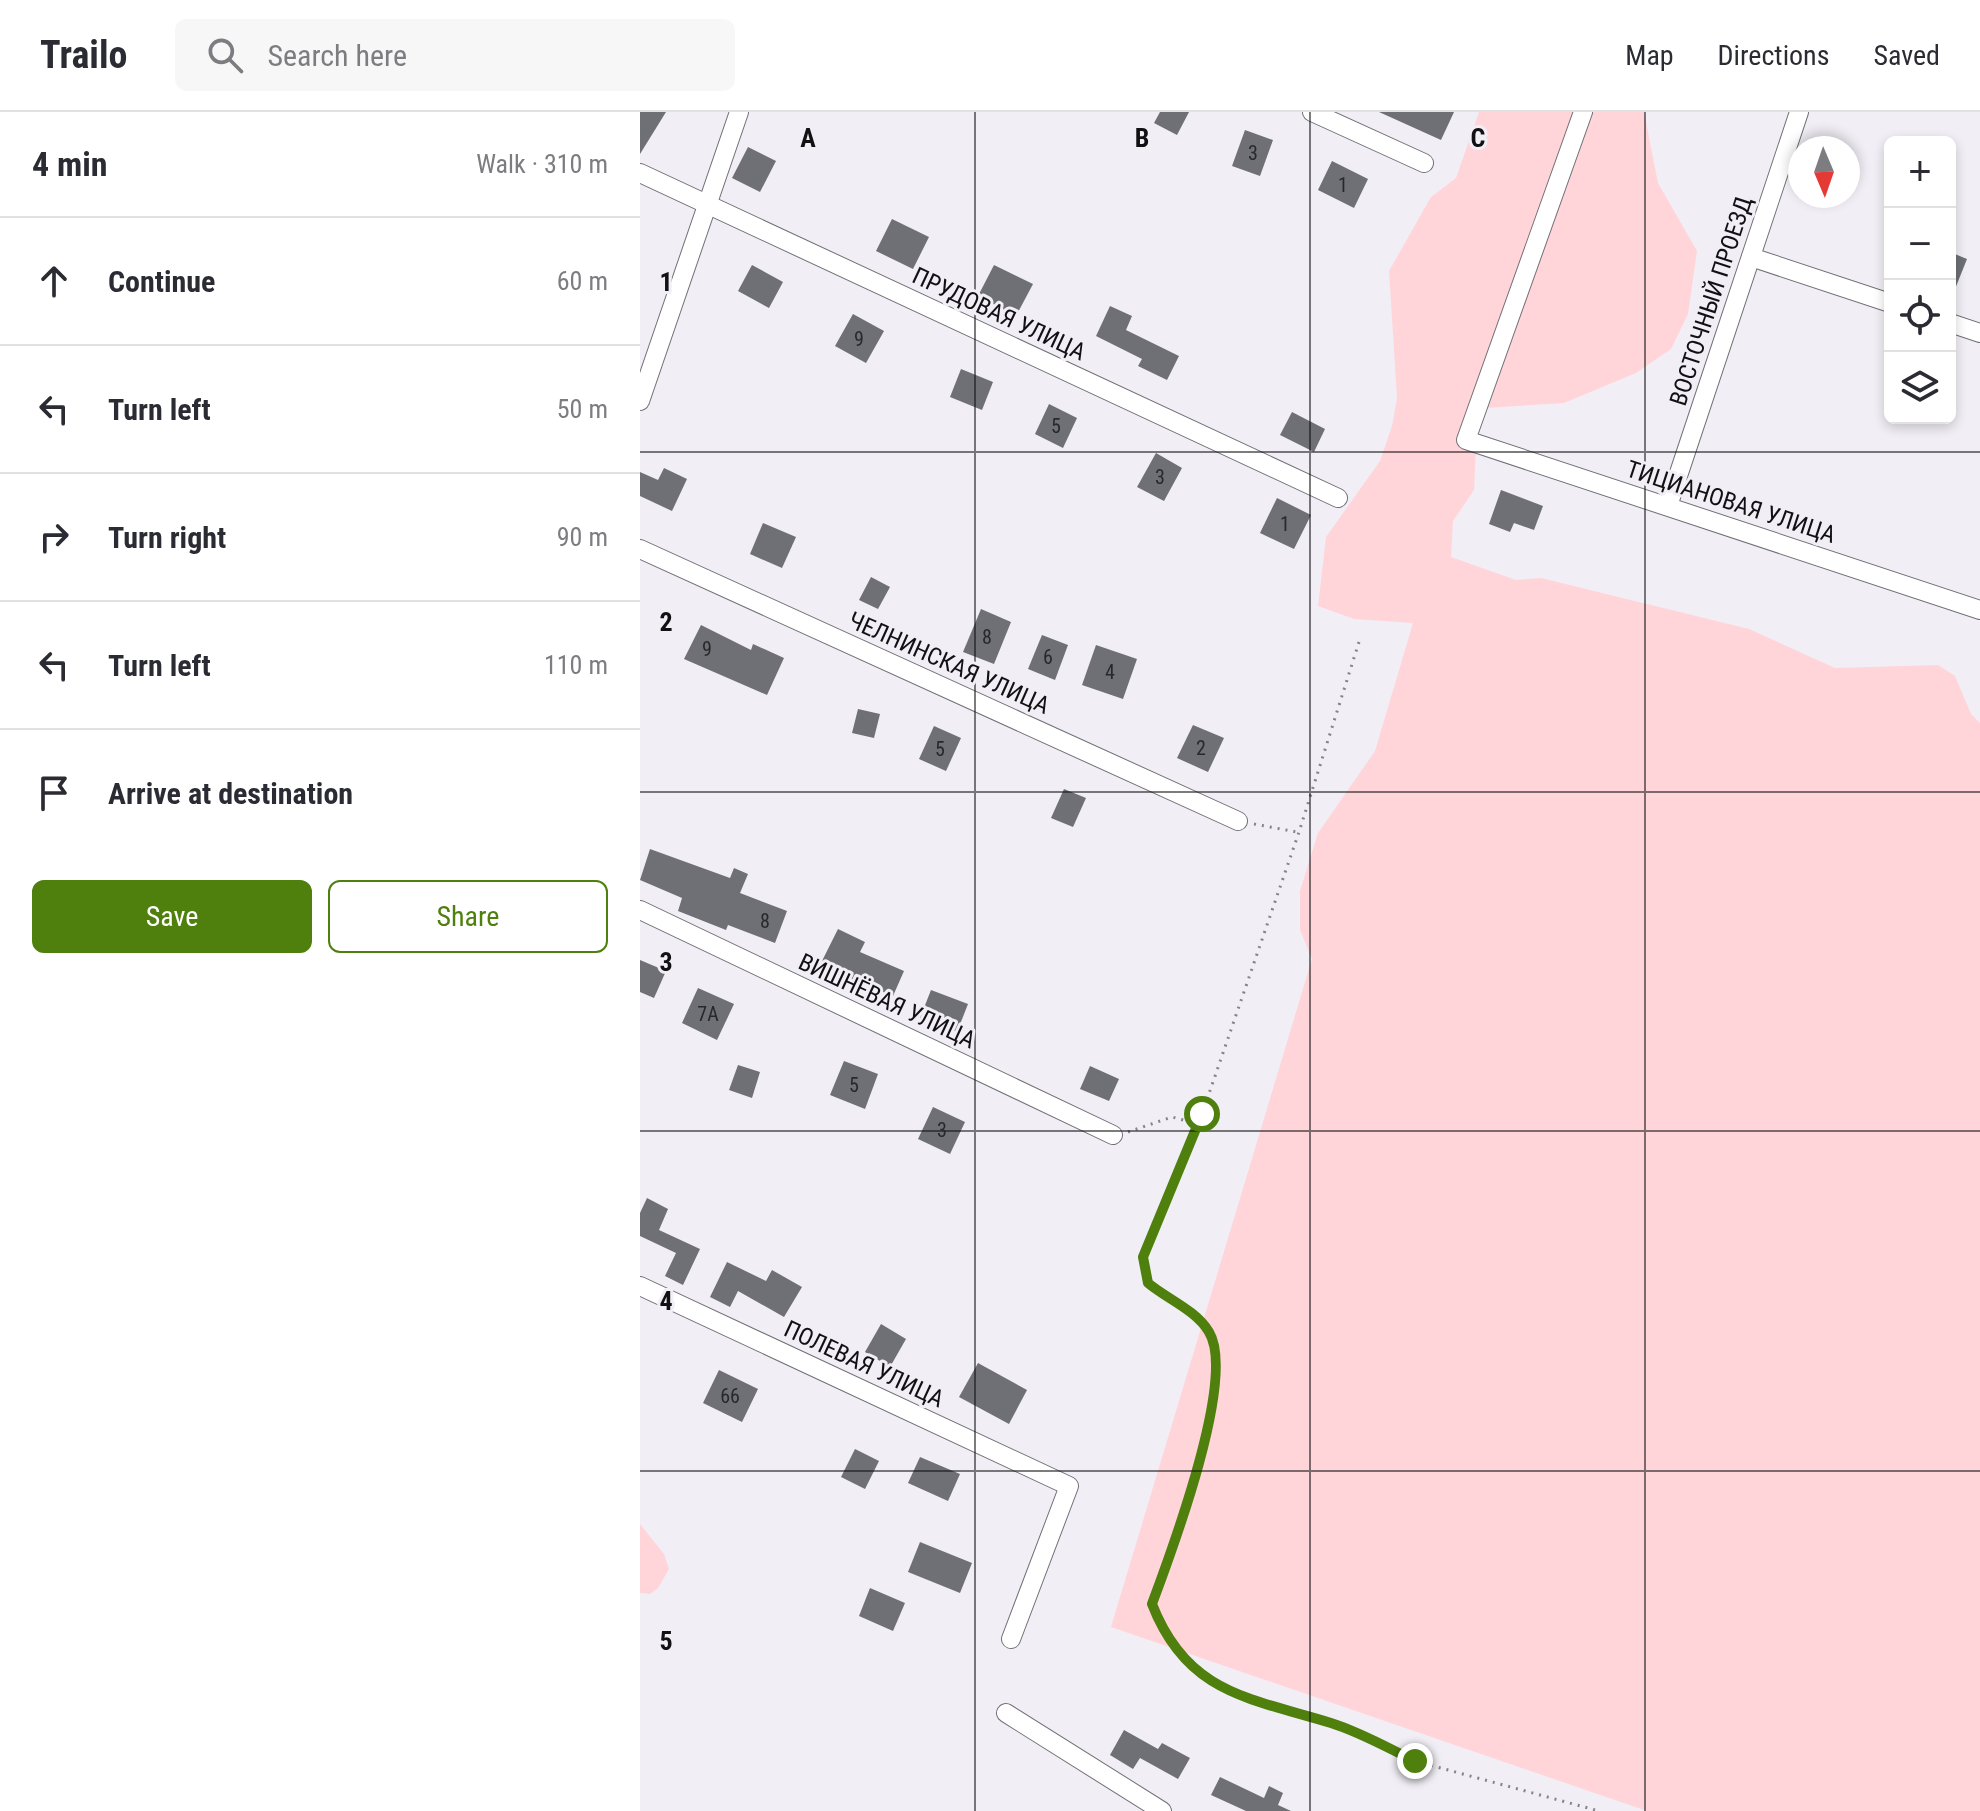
<!DOCTYPE html>
<meta charset="utf-8">
<style>
:root{--surface:#fff;--page:#f7f7f7;--text:#2b2b33;--muted:#7c7c81;--line:#e1e1e2;--accent:#4f7f0d}
body{margin:0;font-family:"Roboto Condensed",sans-serif;background:var(--page);color:var(--text)}
.controls{position:absolute;right:24px;top:24px;display:grid;overflow:hidden;border-radius:12px;box-shadow:0 4px 12px #0003}
.controls button{width:72px;height:72px;display:grid;place-items:center;padding:0;border:0;border-bottom:2px solid var(--line);background:var(--surface);color:var(--text);font:40px sans-serif}
.compass{position:absolute;left:1148px;top:24px;width:72px;height:72px;border-radius:50%;background:var(--surface);box-shadow:0 4px 12px #0003;rotate:178deg}
.stop{position:absolute;width:24px;height:24px;margin:-18px;border:6px solid #4f7f0d;border-radius:50%;background:#fff}
.stop.end{background:#4f7f0d;border-color:#fff;box-shadow:0 2px 8px #0008}
.list{margin:0;padding:0;list-style:none}
h2{display:flex;justify-content:space-between;align-items:center;height:104px;margin:0;padding:0 32px;font-size:34px}
h2 small{font-size:26px;font-weight:400;color:var(--muted)}
.list li{display:grid;grid-template-columns:52px 1fr auto;gap:24px;align-items:center;box-sizing:border-box;height:128px;padding:0 32px;border-top:2px solid var(--line)}
.list b{display:block;font-size:30px;white-space:nowrap}
.list em{font-size:26px;font-style:normal;color:var(--muted)}
.actions{display:flex;gap:16px;padding:24px 32px}
.actions a{flex:1;padding:18px 0;border:2px solid var(--accent);border-radius:12px;text-align:center;font-size:28px;color:var(--accent)}
.actions .main{background:var(--accent);color:#fff}
.icon{flex:none;width:44px;height:44px;fill:none;stroke:currentColor;stroke-width:2;stroke-linecap:round;stroke-linejoin:round}
.map{position:relative;flex:none;width:1340px;height:1699px;overflow:hidden}
header{display:flex;align-items:center;gap:48px;box-sizing:border-box;height:112px;padding:0 40px;background:var(--surface);border-bottom:2px solid var(--line)}
header strong{font-size:38px}
nav{display:flex;gap:44px;margin-inline-start:auto;font-size:28px}
.search{width:560px;height:72px;background:var(--page);display:flex;align-items:center;gap:20px;box-sizing:border-box;padding:0 28px;border-radius:12px;color:var(--muted);font-size:30px}
main{display:flex}
aside{flex:1;background:var(--surface)}
.map>svg:first-child{display:block}
.green{fill:#ffd5da}
.building{fill:#6e7075}
.lines{fill:none;stroke-linecap:round;stroke-linejoin:round}
.minor-casing{stroke:#727076;stroke-width:20}
.path{stroke:#868488;stroke-width:3;stroke-dasharray:2 6;stroke-linecap:butt}
.minor{stroke:#fff;stroke-width:18}
.route{stroke:#4f7f0d;stroke-width:10}
.grid{fill:none;stroke:#111012;stroke-width:2;stroke-opacity:0.55}
.labels{text-anchor:middle;stroke-width:6;stroke-linejoin:round;paint-order:stroke}
.number-label{font-size:20px;fill:#28282b}
.street-label{font-size:24px;fill:#111012;stroke:#f1eff5}
.grid-label{font-size:26px;text-anchor:middle;font-weight:bold;fill:#111012;stroke:#f1eff5;stroke-width:6;stroke-linejoin:round;paint-order:stroke}
</style>
<header>
<strong>Trailo</strong>
<div class="search"><svg class="icon" aria-label="search" viewBox="0 0 24 24"><circle cx="10" cy="10" r="6"/><path d="M15 15l6 6"/></svg>Search here</div>
<nav><a>Map</a><a>Directions</a><a>Saved</a></nav>
</header>
<main>
<aside>
<h2>4 min<small>Walk · 310 m</small></h2>
<ul class="list">
<li><svg class="icon" aria-label="ahead" viewBox="0 0 24 24"><path d="M12 20V5M6 11l6-6 6 6"/></svg><div><b>Continue</b></div><em>60 m</em></li>
<li><svg class="icon" aria-label="left" viewBox="0 0 24 24"><path d="M17 20v-9H6M10 6l-5 5 5 5"/></svg><div><b>Turn left</b></div><em>50 m</em></li>
<li><svg class="icon" aria-label="right" viewBox="0 0 24 24"><path d="M7 20v-9h11M14 6l5 5-5 5"/></svg><div><b>Turn right</b></div><em>90 m</em></li>
<li><svg class="icon" aria-label="left" viewBox="0 0 24 24"><path d="M17 20v-9H6M10 6l-5 5 5 5"/></svg><div><b>Turn left</b></div><em>110 m</em></li>
<li><svg class="icon" aria-label="arrive" viewBox="0 0 24 24"><path d="M6 21V4h12l-3 4 3 4H6"/></svg><div><b>Arrive at destination</b></div></li>
</ul>
<div class="actions"><a class="main">Save</a><a>Share</a></div>
</aside>
<div class="map">
<svg width="1340" height="1699" viewBox="0 0 1340 1699">
<rect width="100%" height="100%" fill="#f1eff5"/>
<!-- green -->
<g class="green">
<path d="M 839,0 L 1004,0 L 1018,71 L 1057,139 L 1048,202 L 1031,237 L 996,261 L 924,291 L 845,296 L 837,315 L 834,378 L 813,409 L 811,445 L 876,468 L 901,466 L 1109,517 L 1195,556 L 1298,553 L 1315,564 L 1331,602 L 1340,611 L 1340,1699 L 1007,1699 L 471,1515 L 672,847 L 660,818 L 660,779 L 678,721 L 735,639 L 773,511 L 714,507 L 678,494 L 686,425 L 740,349 L 752,314 L 757,286 L 749,159 L 791,85 L 816,66 Z"/>
<path d="M 0,1412 L 24,1442 L 29,1457 L 18,1476 L 10,1482 L 0,1481 Z"/>
</g>
<!-- building -->
<g class="building">
<path d="M 0,0 L 26,0 L 0,42 Z"/>
<path d="M 520,0 L 549,0 L 537,23 L 514,11 Z"/>
<path d="M 739,0 L 814,0 L 801,28 Z"/>
<path d="M 605,18 L 633,28 L 620,64 L 592,54 Z"/>
<path d="M 108,35 L 136,49 L 120,80 L 92,66 Z"/>
<path d="M 692,49 L 728,67 L 714,96 L 678,78 Z"/>
<path d="M 252,107 L 289,125 L 273,157 L 236,139 Z"/>
<path d="M 1310,140 L 1327,147 L 1311,187 L 1310,187 Z"/>
<path d="M 112,153 L 143,170 L 129,196 L 98,179 Z"/>
<path d="M 354,153 L 393,172 L 376,204 L 338,184 Z"/>
<path d="M 470,194 L 492,204 L 486,218 L 539,244 L 527,268 L 498,254 L 502,247 L 456,224 Z"/>
<path d="M 213,202 L 244,219 L 226,251 L 195,234 Z"/>
<path d="M 321,257 L 353,270 L 342,298 L 310,285 Z"/>
<path d="M 409,292 L 437,306 L 423,336 L 395,322 Z"/>
<path d="M 652,300 L 685,317 L 674,340 L 640,323 Z"/>
<path d="M 516,341 L 542,356 L 524,389 L 497,375 Z"/>
<path d="M 24,356 L 47,367 L 32,399 L 0,384 L 0,360 L 18,368 Z"/>
<path d="M 861,378 L 903,394 L 894,418 L 874,411 L 870,420 L 849,412 Z"/>
<path d="M 637,386 L 671,403 L 654,437 L 620,421 Z"/>
<path d="M 123,411 L 156,425 L 142,456 L 110,442 Z"/>
<path d="M 231,465 L 250,475 L 238,497 L 219,488 Z"/>
<path d="M 341,497 L 371,510 L 354,552 L 323,540 Z"/>
<path d="M 61,513 L 111,538 L 113,532 L 144,546 L 127,583 L 44,547 Z"/>
<path d="M 402,523 L 428,533 L 415,568 L 388,557 Z"/>
<path d="M 456,533 L 497,547 L 483,587 L 442,573 Z"/>
<path d="M 218,597 L 240,602 L 234,626 L 212,621 Z"/>
<path d="M 553,613 L 584,626 L 568,660 L 537,646 Z"/>
<path d="M 294,614 L 321,626 L 306,659 L 279,647 Z"/>
<path d="M 424,677 L 446,686 L 433,715 L 411,706 Z"/>
<path d="M 10,737 L 90,766 L 94,756 L 108,762 L 100,781 L 147,799 L 135,831 L 88,813 L 86,818 L 38,799 L 42,786 L 0,768 Z"/>
<path d="M 198,817 L 225,830 L 220,840 L 264,859 L 253,884 L 199,862 L 196,868 L 177,859 Z"/>
<path d="M 0,848 L 26,859 L 14,886 L 0,880 Z"/>
<path d="M 58,876 L 94,892 L 77,928 L 42,911 Z"/>
<path d="M 291,878 L 328,892 L 317,920 L 280,906 Z"/>
<path d="M 204,949 L 238,962 L 225,997 L 190,983 Z"/>
<path d="M 98,953 L 120,960 L 112,986 L 89,978 Z"/>
<path d="M 450,954 L 479,967 L 469,989 L 440,977 Z"/>
<path d="M 293,995 L 325,1010 L 310,1042 L 278,1027 Z"/>
<path d="M 7,1086 L 28,1097 L 19,1118 L 60,1137 L 43,1173 L 25,1164 L 36,1141 L 0,1124 L 0,1101 Z"/>
<path d="M 87,1150 L 126,1169 L 132,1158 L 162,1175 L 144,1205 L 98,1179 L 90,1195 L 70,1185 Z"/>
<path d="M 241,1212 L 266,1227 L 250,1255 L 225,1240 Z"/>
<path d="M 338,1251 L 387,1278 L 369,1312 L 319,1285 Z"/>
<path d="M 79,1258 L 118,1277 L 102,1310 L 63,1291 Z"/>
<path d="M 215,1337 L 239,1349 L 225,1377 L 201,1365 Z"/>
<path d="M 280,1345 L 320,1362 L 308,1389 L 268,1371 Z"/>
<path d="M 280,1430 L 332,1451 L 320,1481 L 268,1460 Z"/>
<path d="M 230,1476 L 265,1491 L 253,1519 L 219,1504 Z"/>
<path d="M 484,1618 L 518,1637 L 522,1631 L 550,1646 L 538,1667 L 500,1646 L 493,1657 L 470,1643 Z"/>
<path d="M 580,1665 L 624,1686 L 629,1674 L 643,1681 L 638,1693 L 651,1699 L 606,1699 L 571,1683 Z"/>
</g>
<g class="lines">
<defs>
<g id="minor">
<path d="M 672,0 L 784,51"/>
<path d="M 943,0 L 826,328 L 1340,498"/>
<path d="M 0,61 L 698,386"/>
<path d="M 1111,145 L 1250,191"/>
<path d="M 1310,211 L 1340,221"/>
<path d="M 0,289 L 99,0"/>
<path d="M 1028,394 L 1159,0"/>
<path d="M 0,437 L 598,709"/>
<path d="M 0,798 L 473,1023"/>
<path d="M 0,1174 L 429,1374 L 371,1527"/>
<path d="M 366,1601 L 522,1699"/>
</g>
</defs>
<!-- minor casing -->
<use href="#minor" class="minor-casing"/>
<!-- path -->
<g class="path">
<path d="M 719,530 L 659,720 L 562,1002 L 503,1145 L 508,1171 C 527,1187 556,1198 569,1220 C 597,1265 531,1441 512,1492 L 523,1519 L 552,1556 L 588,1581 L 694,1611 L 775,1649 L 959,1699"/>
<path d="M 614,712 L 657,720"/>
<path d="M 488,1020 L 532,1005 L 558,1012"/>
</g>
<!-- minor -->
<use href="#minor" class="minor"/>
</g>
<g class="lines">
<!-- route -->
<path class="route" d="M 562,1002 L 503,1145 L 508,1171 C 527,1187 556,1198 569,1220 C 597,1266 531,1441 512,1492 C 547,1582 610,1586 691,1611 C 720,1620 748,1636 775,1649"/>
</g>
<!-- grid -->
<path class="grid" d="M 335,0 L 335,1699M 670,0 L 670,1699M 1005,0 L 1005,1699M 0,340 L 1340,340M 0,680 L 1340,680M 0,1019 L 1340,1019M 0,1359 L 1340,1359"/>
<g class="labels">
<!-- number labels -->
<g class="number-label">
<text x="613" y="48">3</text>
<text x="703" y="80">1</text>
<text x="219" y="234">9</text>
<text x="416" y="321">5</text>
<text x="520" y="372">3</text>
<text x="645" y="419">1</text>
<text x="347" y="532">8</text>
<text x="67" y="544">9</text>
<text x="408" y="552">6</text>
<text x="470" y="567">4</text>
<text x="561" y="643">2</text>
<text x="300" y="644">5</text>
<text x="125" y="816">8</text>
<text x="68" y="909">7А</text>
<text x="214" y="980">5</text>
<text x="302" y="1025">3</text>
<text x="90" y="1291">66</text>
</g>
<!-- street labels -->
<g class="street-label">
<text transform="translate(1071 189) rotate(-72)" y="8">ВОСТОЧНЫЙ ПРОЕЗД</text>
<text transform="translate(359 202) rotate(25)" y="8">ПРУДОВАЯ УЛИЦА</text>
<text transform="translate(1091 390) rotate(18)" y="8">ТИЦИАНОВАЯ УЛИЦА</text>
<text transform="translate(309 551) rotate(24)" y="8">ЧЕЛНИНСКАЯ УЛИЦА</text>
<text transform="translate(247 889) rotate(25)" y="8">ВИШНЁВАЯ УЛИЦА</text>
<text transform="translate(224 1252) rotate(25)" y="8">ПОЛЕВАЯ УЛИЦА</text>
</g>
</g>
<g class="grid-label">
<text x="168" y="35">A</text>
<text x="502" y="35">B</text>
<text x="838" y="35">C</text>
<text x="26" y="179">1</text>
<text x="26" y="519">2</text>
<text x="26" y="859">3</text>
<text x="26" y="1198">4</text>
<text x="26" y="1538">5</text>
</g>
</svg>
<div class="controls">
<button>+</button>
<button>−</button>
<button><svg class="icon" aria-label="locate" viewBox="0 0 24 24"><circle cx="12" cy="12" r="6"/><path d="M12 2v4M12 18v4M2 12h4M18 12h4"/></svg></button>
<button><svg class="icon" aria-label="layers" viewBox="0 0 24 24"><path d="M12 4l9 5-9 5-9-5zM3 14l9 5 9-5"/></svg></button>
</div>
<svg class="compass" viewBox="-18 -18 36 36"><path d="M0-13l5 13h-10z" fill="#e53935"/><path d="M0 13l5-13h-10z" fill="#7c7c81"/></svg>
<div class="stop" style="left:562px;top:1002px"></div>
<div class="stop end" style="left:775px;top:1649px"></div>
</div>
</main>
